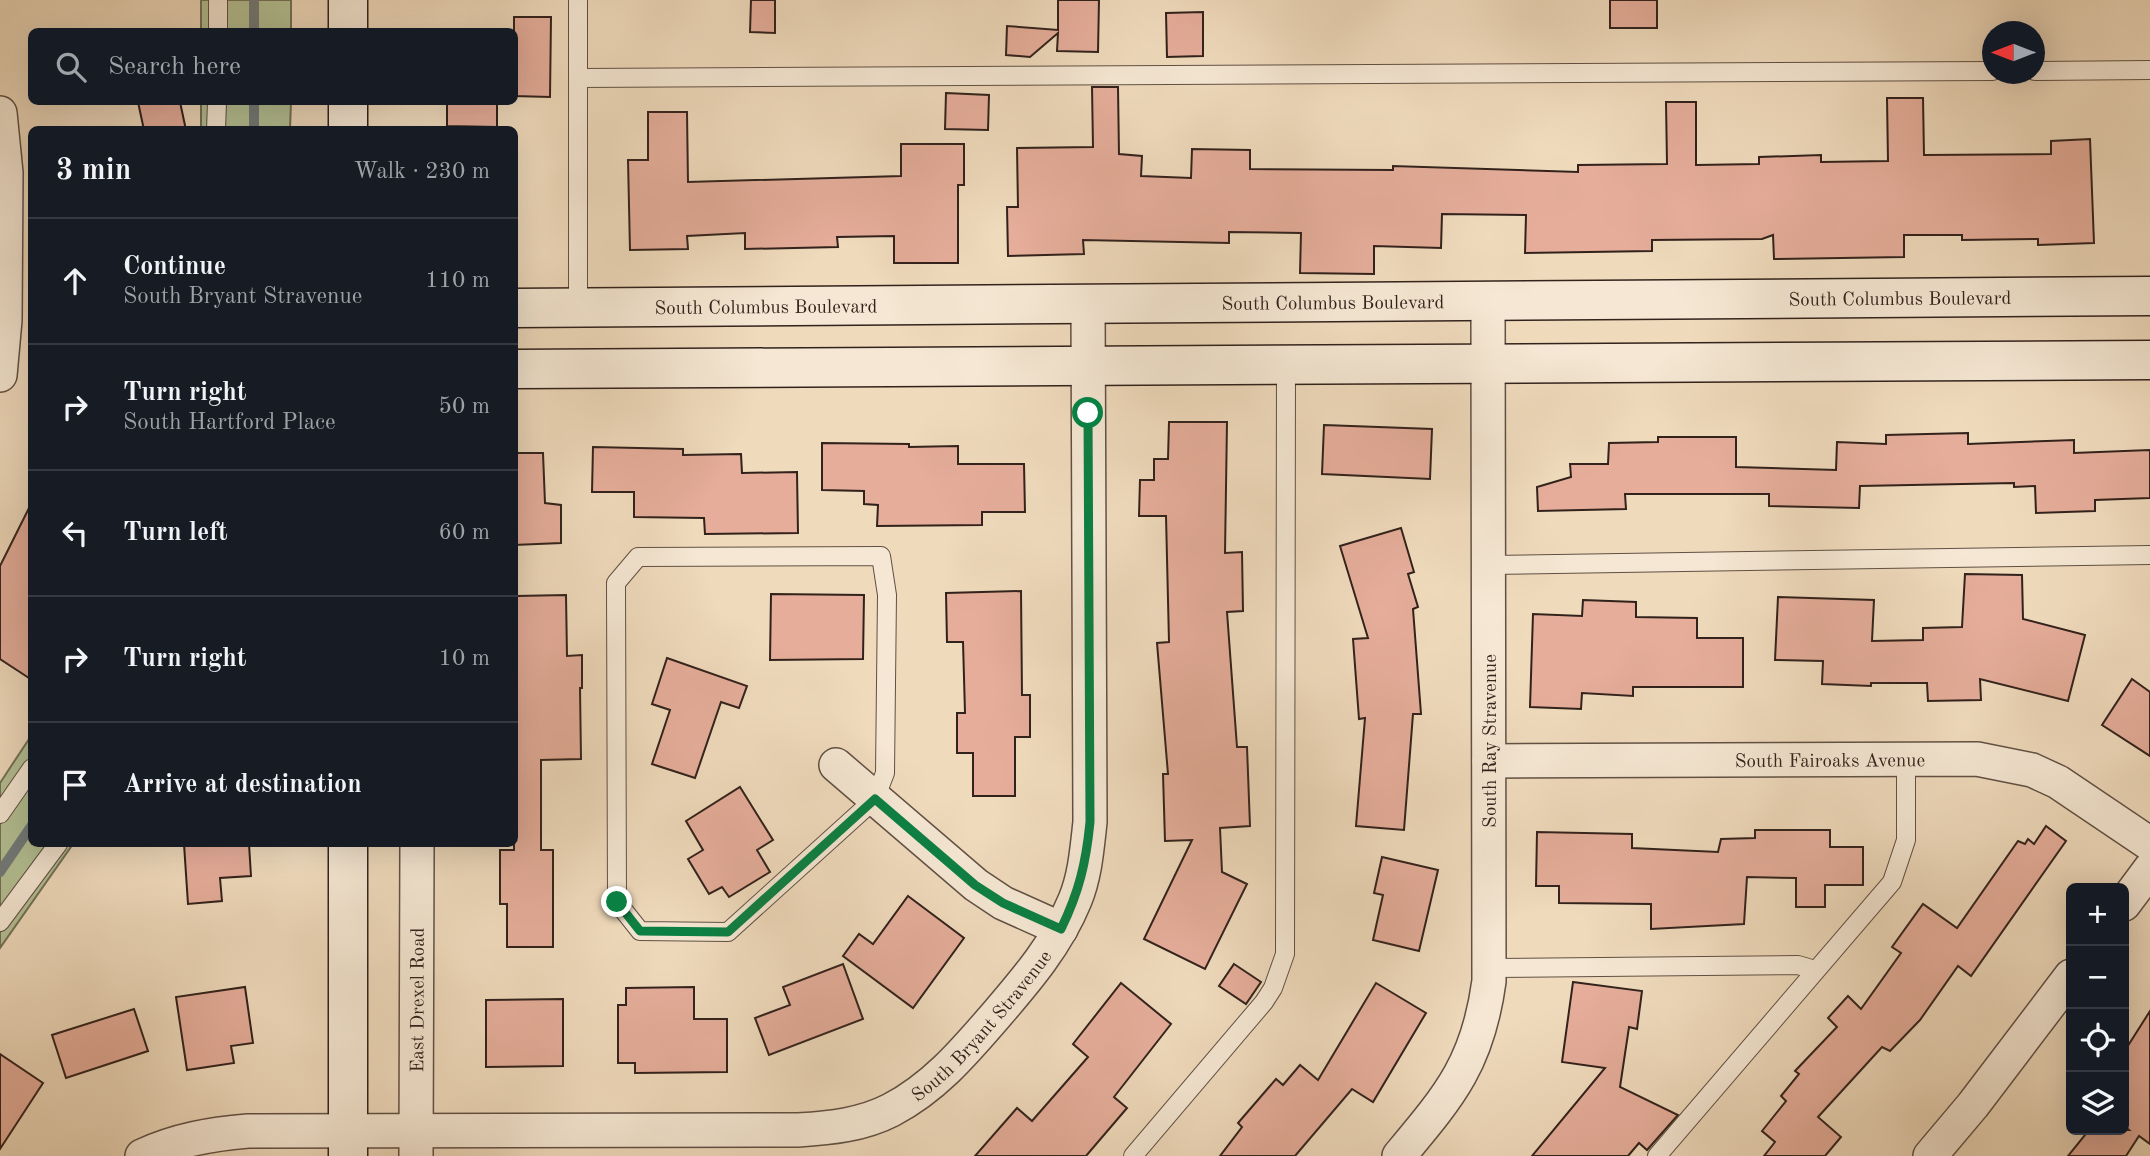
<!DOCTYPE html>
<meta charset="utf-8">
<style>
:root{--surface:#171b24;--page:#242831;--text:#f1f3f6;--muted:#9ea1a6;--line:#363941}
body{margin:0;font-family:"Old Standard TT",serif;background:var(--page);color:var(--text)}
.controls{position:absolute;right:21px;bottom:21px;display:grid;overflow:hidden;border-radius:10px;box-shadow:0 7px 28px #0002}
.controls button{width:63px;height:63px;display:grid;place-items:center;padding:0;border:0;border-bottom:2px solid var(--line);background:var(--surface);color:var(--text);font:35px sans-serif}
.compass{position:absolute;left:1982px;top:21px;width:63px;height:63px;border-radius:50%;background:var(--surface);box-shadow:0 7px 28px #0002;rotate:270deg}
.stop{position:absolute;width:21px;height:21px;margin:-16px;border:5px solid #0b8043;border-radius:50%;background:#fff}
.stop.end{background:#0b8043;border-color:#fff;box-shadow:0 2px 7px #0008}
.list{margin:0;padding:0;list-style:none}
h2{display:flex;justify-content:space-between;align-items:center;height:91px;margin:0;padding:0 28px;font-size:30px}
h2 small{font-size:23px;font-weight:400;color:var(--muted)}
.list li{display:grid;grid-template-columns:46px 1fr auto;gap:21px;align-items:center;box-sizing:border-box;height:126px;padding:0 28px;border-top:2px solid var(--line)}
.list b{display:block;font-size:26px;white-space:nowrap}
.list p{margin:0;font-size:23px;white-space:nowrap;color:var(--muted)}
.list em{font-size:23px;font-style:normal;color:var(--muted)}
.icon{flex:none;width:38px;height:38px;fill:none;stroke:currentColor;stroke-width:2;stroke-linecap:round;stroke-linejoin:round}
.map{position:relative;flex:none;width:2150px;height:1156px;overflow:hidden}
.search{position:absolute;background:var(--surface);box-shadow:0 7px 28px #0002;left:28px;top:28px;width:490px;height:77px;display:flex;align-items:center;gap:18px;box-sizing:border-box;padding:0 24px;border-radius:10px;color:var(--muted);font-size:26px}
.panel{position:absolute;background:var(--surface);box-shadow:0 7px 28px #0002;left:28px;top:126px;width:490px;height:721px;border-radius:10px}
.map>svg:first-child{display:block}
.green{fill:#b4c195;stroke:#737258;stroke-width:2}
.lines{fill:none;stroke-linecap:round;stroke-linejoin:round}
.stream{stroke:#727c7b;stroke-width:10}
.building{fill:#e5ad9a;stroke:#32221c;stroke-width:2}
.lane-casing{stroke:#615044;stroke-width:20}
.street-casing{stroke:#615044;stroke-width:36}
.secondary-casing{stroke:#32221c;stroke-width:41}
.lane{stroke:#f5e7d3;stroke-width:18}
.street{stroke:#f5e7d3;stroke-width:33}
.secondary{stroke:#f5e7d3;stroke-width:38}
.route{stroke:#0b8043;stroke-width:9}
.labels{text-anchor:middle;stroke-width:5;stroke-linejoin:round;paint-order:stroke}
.street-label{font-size:19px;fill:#32221c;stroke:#f5e7d3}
</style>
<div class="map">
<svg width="2150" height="1156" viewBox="0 0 2150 1156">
<rect width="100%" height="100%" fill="#efdabc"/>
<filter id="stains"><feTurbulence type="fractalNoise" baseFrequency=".00286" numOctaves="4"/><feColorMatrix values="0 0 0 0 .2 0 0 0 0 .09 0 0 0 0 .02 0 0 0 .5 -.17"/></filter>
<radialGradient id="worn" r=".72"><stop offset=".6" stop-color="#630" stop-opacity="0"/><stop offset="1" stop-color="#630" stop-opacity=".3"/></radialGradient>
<!-- green -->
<g class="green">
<path d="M 201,0 L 291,0 L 291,31 L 201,32 Z"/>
<path d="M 201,102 L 291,102 L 290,129 L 201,130 Z"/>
<path d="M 31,736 L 32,844 L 73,844 L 0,948 L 0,783 Z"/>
</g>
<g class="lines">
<!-- stream -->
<g class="stream">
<path d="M 254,32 L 254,0"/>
<path d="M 254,130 L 254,102"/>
<path d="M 0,872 L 32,825"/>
</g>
</g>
<!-- building -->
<g class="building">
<path d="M 751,0 L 775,0 L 775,33 L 750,32 Z"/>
<path d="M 1058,0 L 1099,0 L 1098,52 L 1057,51 L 1058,33 L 1030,57 L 1006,55 L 1007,26 L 1058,30 Z"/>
<rect x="1610" y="0" width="47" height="28"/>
<path d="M 1203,12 L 1203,56 L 1167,57 L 1166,13 Z"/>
<path d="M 514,17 L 551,17 L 550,97 L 514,96 Z"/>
<path d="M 1092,87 L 1118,87 L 1119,154 L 1142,156 L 1141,176 L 1191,178 L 1192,149 L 1250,150 L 1250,169 L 1393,170 L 1393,166 L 1578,172 L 1578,165 L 1667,164 L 1666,102 L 1696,102 L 1696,165 L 1759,164 L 1759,157 L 1821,155 L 1821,162 L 1888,161 L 1887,98 L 1923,98 L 1924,155 L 2051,154 L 2051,141 L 2090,139 L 2094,243 L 2038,245 L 2038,239 L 1962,240 L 1962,235 L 1904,235 L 1904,257 L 1774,259 L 1773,235 L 1762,239 L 1652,240 L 1652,251 L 1525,253 L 1526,215 L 1442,214 L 1441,248 L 1374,246 L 1374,274 L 1300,273 L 1301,233 L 1229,232 L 1229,243 L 1083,240 L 1084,254 L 1008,256 L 1007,207 L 1018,207 L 1017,148 L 1093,147 Z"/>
<path d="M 946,93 L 989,95 L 988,130 L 945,129 Z"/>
<path d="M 138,102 L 180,102 L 186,130 L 144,130 Z"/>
<path d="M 447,102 L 497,102 L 497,127 L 447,126 Z"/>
<path d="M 648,112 L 687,112 L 688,182 L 901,176 L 901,144 L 964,144 L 964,185 L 958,185 L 958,263 L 894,263 L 894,236 L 837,237 L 838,247 L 745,249 L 745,233 L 687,236 L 688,249 L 630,250 L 628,160 L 648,160 Z"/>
<path d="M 1169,422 L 1227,422 L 1225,553 L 1242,552 L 1243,611 L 1227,612 L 1237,747 L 1247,747 L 1250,826 L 1220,828 L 1222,872 L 1247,884 L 1205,969 L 1144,939 L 1192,840 L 1165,841 L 1163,774 L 1168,774 L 1157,643 L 1169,642 L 1166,516 L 1139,516 L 1140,480 L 1154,480 L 1154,459 L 1168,459 Z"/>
<path d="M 1324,425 L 1432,429 L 1430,479 L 1322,474 Z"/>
<path d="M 1968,433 L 1968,444 L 2074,440 L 2074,453 L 2150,450 L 2150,498 L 2095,500 L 2095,511 L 2036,513 L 2035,486 L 2014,487 L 2014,483 L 1860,486 L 1859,508 L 1769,506 L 1769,494 L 1625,494 L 1626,509 L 1538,511 L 1537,487 L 1571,477 L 1570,464 L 1608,464 L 1609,443 L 1658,442 L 1658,437 L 1736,437 L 1736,467 L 1836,470 L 1837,442 L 1886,444 L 1886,435 Z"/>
<path d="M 822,443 L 909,444 L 909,447 L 958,446 L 958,464 L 1024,464 L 1025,512 L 982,512 L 982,525 L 877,526 L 878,505 L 864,504 L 864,491 L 822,490 Z"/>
<path d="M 593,447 L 683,449 L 683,455 L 741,454 L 742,473 L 797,472 L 798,533 L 705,534 L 704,518 L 634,517 L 634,492 L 592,492 Z"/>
<path d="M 514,453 L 543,453 L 545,503 L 561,505 L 561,543 L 514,545 Z"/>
<path d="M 32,502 L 32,680 L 0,659 L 0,566 Z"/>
<path d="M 1401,528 L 1414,572 L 1408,574 L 1418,607 L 1413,609 L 1421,714 L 1413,714 L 1404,830 L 1356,826 L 1365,718 L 1359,719 L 1353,639 L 1368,638 L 1340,546 Z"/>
<path d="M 1965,574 L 2022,575 L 2023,619 L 2085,635 L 2068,701 L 1980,679 L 1981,700 L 1928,701 L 1927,683 L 1871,683 L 1871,686 L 1822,684 L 1823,661 L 1775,660 L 1778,597 L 1874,600 L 1872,641 L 1923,640 L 1923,628 L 1962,627 Z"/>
<path d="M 1021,591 L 1022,695 L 1030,695 L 1030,737 L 1015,737 L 1015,796 L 973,796 L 973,753 L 957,753 L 957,713 L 965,713 L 963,642 L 947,642 L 946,593 Z"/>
<path d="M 771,594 L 864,595 L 863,659 L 770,660 Z"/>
<path d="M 566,595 L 567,656 L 582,655 L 582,688 L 580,688 L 581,759 L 541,760 L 541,850 L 553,850 L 553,947 L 507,947 L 507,904 L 500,904 L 500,850 L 514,850 L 514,722 L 517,722 L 516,596 Z"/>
<path d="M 1583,600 L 1636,602 L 1636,617 L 1697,618 L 1697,638 L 1743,638 L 1743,687 L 1633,687 L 1633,696 L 1582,693 L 1581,709 L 1530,707 L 1533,614 L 1582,616 Z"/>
<path d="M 667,658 L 747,686 L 739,708 L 721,702 L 695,778 L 652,764 L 670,710 L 652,704 Z"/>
<path d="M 2132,679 L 2150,692 L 2150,756 L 2102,725 Z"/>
<path d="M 740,787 L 773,840 L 757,850 L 770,872 L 729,897 L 722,887 L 709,894 L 688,859 L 703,850 L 686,821 Z"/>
<path d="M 2046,826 L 2066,841 L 1971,976 L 1958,966 L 1920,1020 L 1890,1051 L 1882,1047 L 1818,1117 L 1841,1137 L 1825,1156 L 1764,1156 L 1775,1142 L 1762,1131 L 1786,1101 L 1781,1096 L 1799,1074 L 1795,1071 L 1837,1027 L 1828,1018 L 1848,996 L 1861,1009 L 1901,953 L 1892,947 L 1923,904 L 1957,928 L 2018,841 L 2025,844 L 2028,839 L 2034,844 Z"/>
<path d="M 1755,830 L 1830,830 L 1830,847 L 1863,847 L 1863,885 L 1825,885 L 1825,907 L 1796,907 L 1796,878 L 1747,877 L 1744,924 L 1651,929 L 1651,904 L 1559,903 L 1559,886 L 1536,886 L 1537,832 L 1632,834 L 1632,848 L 1718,852 L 1721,839 L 1755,838 Z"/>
<path d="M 184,844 L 249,844 L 251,876 L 220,878 L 222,901 L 188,904 Z"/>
<path d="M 1382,857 L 1438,870 L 1419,951 L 1373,940 L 1383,895 L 1374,893 Z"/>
<path d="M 908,896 L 964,938 L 913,1008 L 843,956 L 859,934 L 873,944 Z"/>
<path d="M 843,964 L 863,1019 L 769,1055 L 755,1018 L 790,1005 L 783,987 Z"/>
<path d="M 1234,964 L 1261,982 L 1246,1004 L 1219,986 Z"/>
<path d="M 1573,982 L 1642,991 L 1637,1029 L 1629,1027 L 1620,1087 L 1678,1115 L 1647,1150 L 1639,1143 L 1628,1156 L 1532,1156 L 1605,1068 L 1562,1062 Z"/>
<path d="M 1121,983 L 1171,1024 L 1114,1097 L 1127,1108 L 1086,1156 L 975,1156 L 1017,1108 L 1032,1121 L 1088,1057 L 1073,1044 Z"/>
<path d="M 1376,983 L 1426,1013 L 1373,1102 L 1352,1089 L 1295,1156 L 1220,1156 L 1242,1127 L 1238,1123 L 1276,1079 L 1283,1085 L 1300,1065 L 1318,1080 Z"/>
<path d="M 245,987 L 253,1043 L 231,1046 L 234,1063 L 187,1070 L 176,997 Z"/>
<path d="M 694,987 L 694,1019 L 727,1019 L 727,1072 L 635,1073 L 635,1063 L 618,1063 L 618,1005 L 626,1005 L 626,988 Z"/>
<path d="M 563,999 L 563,1066 L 486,1067 L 486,1000 Z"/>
<path d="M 134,1009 L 148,1051 L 66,1078 L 52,1035 Z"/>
<path d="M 2150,1011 L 2150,1144 L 2139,1136 L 2126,1156 L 2068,1156 L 2089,1130 L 2129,1130 L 2124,1126 L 2124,1052 Z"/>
<path d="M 0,1054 L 43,1083 L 0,1149 Z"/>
</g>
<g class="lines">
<defs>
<g id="lane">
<path d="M 578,0 L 578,307"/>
<path d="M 218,32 L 218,0"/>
<path d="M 2035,71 L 2150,70"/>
<path d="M 578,78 L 1993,71"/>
<path d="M 216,130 L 217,102"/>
<path d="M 881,556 L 887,595 L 885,773 L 875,799 L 728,932 L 640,931 L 617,902 L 616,583 L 638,557 Z"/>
<path d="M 1488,565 L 2150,555"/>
<path d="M 0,814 L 32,768"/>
<path d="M 0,922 L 58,844"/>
<path d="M 1490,968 L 1798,965 L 1815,970"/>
<path d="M 1133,1156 L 1264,1002 L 1273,988 L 1285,954 L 1286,366"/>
<path d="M 1657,1156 L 1892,882 L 1906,840 L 1906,759"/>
</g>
<g id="street">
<path d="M 0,113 L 6,173 L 5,320 L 0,375"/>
<path id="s1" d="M 1489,761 L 1977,759 L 2032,770 L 2058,782 L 2150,844"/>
<path d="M 836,765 L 976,885 L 1003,903 L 1061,929"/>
<path d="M 2124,904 L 2150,869"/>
<path id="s2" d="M 142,1156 C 176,1140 211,1134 248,1131 L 798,1130 C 830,1128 862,1125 891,1110 C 935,1087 965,1051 997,1014 C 1027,979 1057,944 1075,900 C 1085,876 1087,849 1090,822 L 1088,303"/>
<path id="s3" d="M 416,1156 L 417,844"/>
<path d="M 1399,1156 C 1450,1095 1478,1063 1489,981 L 1488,300"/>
<path d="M 1930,1156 L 1973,1105 L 2071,976"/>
</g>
<g id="secondary">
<path d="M 348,0 L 348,32"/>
<path d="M 348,102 L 348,130"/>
<path id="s4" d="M 514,308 L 2150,296"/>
<path d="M 514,369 L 2150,360"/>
<path d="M 348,844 L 348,1156"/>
</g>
</defs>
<!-- lane casing -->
<use href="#lane" class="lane-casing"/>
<!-- street casing -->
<use href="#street" class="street-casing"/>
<!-- secondary casing -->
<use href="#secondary" class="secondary-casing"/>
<!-- lane -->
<use href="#lane" class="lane"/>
<!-- street -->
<use href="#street" class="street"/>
<!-- secondary -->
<use href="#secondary" class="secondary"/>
</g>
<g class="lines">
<!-- route -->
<path class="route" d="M 617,902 L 640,931 L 728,932 L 875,799 L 975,885 L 1003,903 L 1061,929 C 1079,892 1086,863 1090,822 L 1088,413"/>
</g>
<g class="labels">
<!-- street labels -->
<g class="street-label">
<text dy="7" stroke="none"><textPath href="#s4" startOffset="1386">South Columbus Boulevard</textPath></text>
<text dy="7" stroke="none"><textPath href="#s4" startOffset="819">South Columbus Boulevard</textPath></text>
<text dy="7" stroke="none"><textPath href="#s4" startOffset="252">South Columbus Boulevard</textPath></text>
<text transform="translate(1489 741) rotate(-90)" y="7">South Ray Stravenue</text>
<text dy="7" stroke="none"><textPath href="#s1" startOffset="341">South Fairoaks Avenue</textPath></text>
<text dy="7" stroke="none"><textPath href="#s3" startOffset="156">East Drexel Road</textPath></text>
<text dy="7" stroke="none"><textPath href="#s2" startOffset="880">South Bryant Stravenue</textPath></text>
</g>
</g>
<rect width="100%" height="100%" filter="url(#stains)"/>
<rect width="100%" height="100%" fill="url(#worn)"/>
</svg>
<div class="controls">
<button>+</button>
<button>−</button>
<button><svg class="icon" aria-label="locate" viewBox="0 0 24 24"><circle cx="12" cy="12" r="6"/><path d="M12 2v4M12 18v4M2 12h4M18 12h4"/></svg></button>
<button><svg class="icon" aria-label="layers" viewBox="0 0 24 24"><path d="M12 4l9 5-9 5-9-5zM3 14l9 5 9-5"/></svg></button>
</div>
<svg class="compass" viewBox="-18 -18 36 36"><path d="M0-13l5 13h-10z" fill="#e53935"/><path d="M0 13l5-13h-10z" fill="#9ea1a6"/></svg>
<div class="stop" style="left:1088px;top:413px"></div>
<div class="stop end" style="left:617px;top:902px"></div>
<div class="search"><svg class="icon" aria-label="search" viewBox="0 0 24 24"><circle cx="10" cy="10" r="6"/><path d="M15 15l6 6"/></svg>Search here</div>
<section class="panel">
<h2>3 min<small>Walk · 230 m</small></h2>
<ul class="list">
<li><svg class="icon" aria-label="ahead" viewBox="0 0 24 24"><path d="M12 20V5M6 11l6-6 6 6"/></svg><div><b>Continue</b><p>South Bryant Stravenue</p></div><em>110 m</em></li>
<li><svg class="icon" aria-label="right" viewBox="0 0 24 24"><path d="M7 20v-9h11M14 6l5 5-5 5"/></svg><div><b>Turn right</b><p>South Hartford Place</p></div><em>50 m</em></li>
<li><svg class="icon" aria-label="left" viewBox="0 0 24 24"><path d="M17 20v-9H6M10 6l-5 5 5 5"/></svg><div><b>Turn left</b></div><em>60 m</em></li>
<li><svg class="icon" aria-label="right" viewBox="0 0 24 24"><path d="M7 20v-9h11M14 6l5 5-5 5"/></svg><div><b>Turn right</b></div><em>10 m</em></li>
<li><svg class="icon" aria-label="arrive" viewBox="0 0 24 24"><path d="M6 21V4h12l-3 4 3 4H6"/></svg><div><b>Arrive at destination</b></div></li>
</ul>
</section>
</div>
